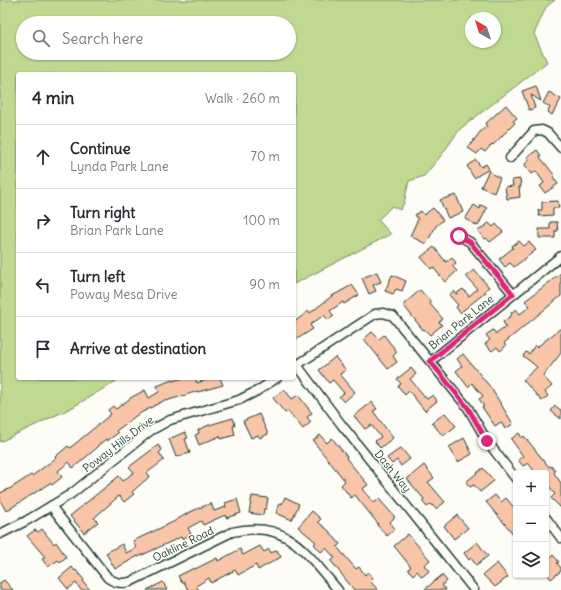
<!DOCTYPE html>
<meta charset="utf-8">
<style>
:root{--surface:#fff;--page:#f2f2f3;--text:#2b2b33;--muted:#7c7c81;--line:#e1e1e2}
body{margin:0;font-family:Delius,sans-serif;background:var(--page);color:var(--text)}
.controls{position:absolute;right:12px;bottom:12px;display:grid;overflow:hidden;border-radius:4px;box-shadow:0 1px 3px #0004}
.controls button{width:36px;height:36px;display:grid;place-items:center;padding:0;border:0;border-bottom:1px solid var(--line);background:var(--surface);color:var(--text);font:20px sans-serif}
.compass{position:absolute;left:465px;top:12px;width:36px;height:36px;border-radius:50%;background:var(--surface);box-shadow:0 1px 3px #0004;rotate:321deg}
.stop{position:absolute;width:12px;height:12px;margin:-9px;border:3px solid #db2777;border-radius:50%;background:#fff}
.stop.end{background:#db2777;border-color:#fff;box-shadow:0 1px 4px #0008}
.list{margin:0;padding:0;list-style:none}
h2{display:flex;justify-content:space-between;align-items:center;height:52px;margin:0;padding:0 16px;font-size:17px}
h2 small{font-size:13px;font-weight:400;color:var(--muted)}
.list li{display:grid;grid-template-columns:26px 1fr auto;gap:12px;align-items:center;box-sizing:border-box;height:64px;padding:0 16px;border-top:1px solid var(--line)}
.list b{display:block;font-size:15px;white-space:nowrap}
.list p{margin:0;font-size:13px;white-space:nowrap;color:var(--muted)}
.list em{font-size:13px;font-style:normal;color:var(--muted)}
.icon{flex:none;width:22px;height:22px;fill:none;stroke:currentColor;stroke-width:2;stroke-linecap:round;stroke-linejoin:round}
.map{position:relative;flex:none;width:561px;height:590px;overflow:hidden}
.search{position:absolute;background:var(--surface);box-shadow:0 1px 3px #0004;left:16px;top:16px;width:280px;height:44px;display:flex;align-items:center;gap:10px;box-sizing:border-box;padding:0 14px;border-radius:22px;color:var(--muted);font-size:15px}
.panel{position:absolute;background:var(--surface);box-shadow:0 1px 3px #0004;left:16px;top:72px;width:280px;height:308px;border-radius:4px}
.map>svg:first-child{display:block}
.green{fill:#bfd990;stroke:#6f8b62;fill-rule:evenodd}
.building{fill:#f8c5a8;stroke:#1f3d34}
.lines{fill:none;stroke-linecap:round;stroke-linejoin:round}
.minor-casing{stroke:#1f3d34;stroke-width:11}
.minor{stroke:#fdfcf7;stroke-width:8}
.route{stroke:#db2777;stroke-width:5}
.labels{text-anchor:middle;stroke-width:3;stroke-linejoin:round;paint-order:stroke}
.street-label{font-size:11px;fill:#1f3d34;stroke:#fdfcf7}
</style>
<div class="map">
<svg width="561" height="590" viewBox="0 0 561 590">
<rect width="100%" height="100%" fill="#fdfcf7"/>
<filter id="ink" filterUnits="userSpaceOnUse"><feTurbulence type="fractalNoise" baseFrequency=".025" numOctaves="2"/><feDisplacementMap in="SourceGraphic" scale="8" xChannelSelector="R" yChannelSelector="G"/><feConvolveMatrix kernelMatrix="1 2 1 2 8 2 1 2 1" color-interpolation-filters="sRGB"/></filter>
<g filter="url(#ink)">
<!-- green -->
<path class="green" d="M 0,0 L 555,0 L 546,7 L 534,34 L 547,62 L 460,129 L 440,157 L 424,176 L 409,181 L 404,203 L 400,210 L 392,206 L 378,220 L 391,234 L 294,284 L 294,74 L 18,74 L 18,378 L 121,378 L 73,407 L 0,442 ZM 471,18 L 495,18 L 495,42 L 471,42 ZM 23,23 L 289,23 L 289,53 L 23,53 Z"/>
<!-- building -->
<g class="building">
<path d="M 536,86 L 541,101 L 531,95 L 535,108 L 529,110 L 522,91 Z"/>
<path d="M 549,92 L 561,99 L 552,115 L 548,112 L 550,107 L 543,103 Z"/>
<path d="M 506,105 L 517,118 L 513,121 L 515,123 L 493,145 L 492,144 L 485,152 L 481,149 L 477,154 L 468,148 L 480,132 L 487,126 L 485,124 Z"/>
<path d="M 537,150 L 541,156 L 540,157 L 555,176 L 553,177 L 558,184 L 545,193 L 540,186 L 544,183 L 536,171 L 532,174 L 525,165 L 526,163 L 529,160 L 527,157 Z"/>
<path d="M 476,160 L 481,167 L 486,164 L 489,169 L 474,178 L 467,166 Z"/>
<path d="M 489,170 L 492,174 L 500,178 L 494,193 L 481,187 Z"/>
<path d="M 520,179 L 521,187 L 519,187 L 520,197 L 507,199 L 505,187 L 513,186 L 512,180 Z"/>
<path d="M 456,195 L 463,212 L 448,218 L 440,200 Z"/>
<path d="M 558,201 L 559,208 L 553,208 L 553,215 L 539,216 L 538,210 L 542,210 L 542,202 Z"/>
<path d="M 474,205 L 480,209 L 481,205 L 487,208 L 478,226 L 465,219 Z"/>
<path d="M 433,208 L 443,220 L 436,226 L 426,244 L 410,236 L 418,219 L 415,215 L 421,211 L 424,215 Z"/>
<path d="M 550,222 L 557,222 L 558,231 L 555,231 L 555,238 L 539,238 L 539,229 L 550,229 Z"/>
<path d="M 489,223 L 493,227 L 496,224 L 503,232 L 490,242 L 486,238 L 484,239 L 478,231 Z"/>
<path d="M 519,241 L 524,246 L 529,242 L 536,250 L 514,267 L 510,263 L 505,267 L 499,259 L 513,248 L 512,246 Z"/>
<path d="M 434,247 L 446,262 L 452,257 L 456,263 L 452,266 L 457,271 L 445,282 L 433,267 L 431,269 L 421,257 Z"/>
<path d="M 474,270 L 489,287 L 484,291 L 486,292 L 460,313 L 456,307 L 458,305 L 449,295 L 454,291 L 456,294 L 463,289 L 469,296 L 477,289 L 466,276 Z"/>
<path d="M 377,272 L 381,282 L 373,285 L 376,291 L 369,294 L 362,278 Z"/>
<path d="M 561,273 L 561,296 L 504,343 L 506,346 L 500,351 L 497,347 L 492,351 L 485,344 L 490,340 L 486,335 L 493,330 L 496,334 L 506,327 L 503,322 L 512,315 L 511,313 L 516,309 L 520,314 L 530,306 L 525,301 Z"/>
<path d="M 392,275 L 406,281 L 402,291 L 396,289 L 393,294 L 385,291 Z"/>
<path d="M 352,285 L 359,295 L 344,304 L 343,302 L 330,311 L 334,316 L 328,320 L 324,315 L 310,325 L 313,329 L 294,341 L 294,322 L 309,311 L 310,313 L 332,296 Z"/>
<path d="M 420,290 L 431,302 L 430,304 L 443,319 L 439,322 L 442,325 L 430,335 L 424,329 L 423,330 L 404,306 L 404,304 Z"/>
<path d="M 561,328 L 561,353 L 543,376 L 552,386 L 545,392 L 548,396 L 542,401 L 523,380 L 537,367 L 523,356 L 526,352 L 529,354 L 535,345 L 537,347 Z"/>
<path d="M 372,332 L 379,339 L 384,335 L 397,352 L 393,356 L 397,362 L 388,369 L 364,339 Z"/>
<path d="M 463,354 L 491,388 L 513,424 L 505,429 L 501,422 L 495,426 L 482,407 L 484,406 L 479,399 L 483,396 L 472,383 L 468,387 L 456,371 L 462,366 L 457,359 Z"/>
<path d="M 335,357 L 346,370 L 340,374 L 355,392 L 344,402 L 339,397 L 344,393 L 333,380 L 329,383 L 319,370 Z"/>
<path d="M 411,368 L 416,374 L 410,379 L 427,399 L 433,395 L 437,401 L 425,411 L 409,391 L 405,395 L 398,386 L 401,384 L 397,379 Z"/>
<path d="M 184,378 L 195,378 L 197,383 L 209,379 L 209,378 L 220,378 L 223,385 L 198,392 L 198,391 L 166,401 L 165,400 L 137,415 L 116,431 L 118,433 L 107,441 L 106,439 L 97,446 L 98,447 L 73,468 L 69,462 L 58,471 L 62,477 L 52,485 L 50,483 L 22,501 L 6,511 L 0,500 L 0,493 L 11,488 L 31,475 L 32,476 L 56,458 L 55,457 L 68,446 L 70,448 L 111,414 L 108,410 L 113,406 L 116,409 L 132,397 L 145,390 L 149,398 L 159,392 L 157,386 L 172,380 L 172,381 Z"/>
<path d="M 284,389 L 292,399 L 298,395 L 312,413 L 307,417 L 311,422 L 303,429 L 288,411 L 285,413 L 273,398 Z"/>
<path d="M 372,402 L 377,409 L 373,411 L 393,438 L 380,448 L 375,441 L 381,437 L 371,425 L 365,429 L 354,416 Z"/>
<path d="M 555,406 L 561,410 L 561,419 L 551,411 Z"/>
<path d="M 445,413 L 456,426 L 443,436 L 432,423 Z"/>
<path d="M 259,414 L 268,434 L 260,438 L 258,435 L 251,438 L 243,421 Z"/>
<path d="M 233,418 L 235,425 L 233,426 L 235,435 L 221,439 L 220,436 L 199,445 L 195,435 L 199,433 L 198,430 L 209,425 Z"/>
<path d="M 185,432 L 188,438 L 185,439 L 190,453 L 176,457 L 169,439 Z"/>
<path d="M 519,433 L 522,438 L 524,436 L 549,467 L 551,466 L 555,471 L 554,473 L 561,483 L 561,508 L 551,498 L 555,494 L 546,482 L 546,473 L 536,473 L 528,463 L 523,466 L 518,460 L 523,456 L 511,439 Z"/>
<path d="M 320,435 L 327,443 L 332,438 L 347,457 L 346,458 L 368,485 L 362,489 L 374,503 L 379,499 L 395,517 L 390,522 L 395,529 L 387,536 L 377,525 L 378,524 L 355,495 L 351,498 L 341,485 L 345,481 L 313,441 Z"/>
<path d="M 464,438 L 472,454 L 458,462 L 449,447 Z"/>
<path d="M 158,445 L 162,450 L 159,453 L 164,460 L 147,473 L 150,476 L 132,492 L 134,494 L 124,502 L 119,496 L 94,518 L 98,522 L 84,533 L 70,516 L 119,476 L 123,481 L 134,472 L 129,467 Z"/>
<path d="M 401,448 L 410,459 L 401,466 L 397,460 L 392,464 L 387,458 Z"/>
<path d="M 424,465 L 434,478 L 428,482 L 445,502 L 436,509 L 431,504 L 427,507 L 422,501 L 424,499 L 407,479 Z"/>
<path d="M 483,468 L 494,481 L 480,492 L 474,485 L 470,487 L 466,482 Z"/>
<path d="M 495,495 L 501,502 L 506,498 L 516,510 L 516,537 L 486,502 Z"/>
<path d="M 252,496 L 268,498 L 266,509 L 264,509 L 263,515 L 249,513 Z"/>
<path d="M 285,497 L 299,504 L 292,520 L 276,513 L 280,503 L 282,504 Z"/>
<path d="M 237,499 L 241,513 L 226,518 L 225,515 L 203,525 L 201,521 L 188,528 L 191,534 L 182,539 L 181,537 L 138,557 L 138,556 L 115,569 L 106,553 L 122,544 L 126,553 L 136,548 L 133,541 L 173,522 L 188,513 L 211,503 L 214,511 L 226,507 L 225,503 Z"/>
<path d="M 312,511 L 321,519 L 318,522 L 329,531 L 340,544 L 337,547 L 356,569 L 359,567 L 365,575 L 368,572 L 373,578 L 370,581 L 378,590 L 354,590 L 331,561 L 335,558 L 326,548 L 321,552 L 314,544 L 316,542 L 298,527 Z"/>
<path d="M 457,515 L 468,528 L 454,539 L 444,526 Z"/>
<path d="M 42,529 L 54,544 L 56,542 L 66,557 L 60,562 L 58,560 L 48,567 L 42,559 L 45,557 L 27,536 L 35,530 L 38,532 Z"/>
<path d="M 408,534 L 430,560 L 424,565 L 429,571 L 422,577 L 417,571 L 413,575 L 408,569 L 411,567 L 394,546 Z"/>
<path d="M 477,542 L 488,556 L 476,565 L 471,558 L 469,560 L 464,553 Z"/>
<path d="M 260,546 L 264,552 L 269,549 L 271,553 L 277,550 L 281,557 L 258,570 L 256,565 L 238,575 L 235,570 L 211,583 L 209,578 L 196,586 L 199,590 L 188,590 L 184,582 L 182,583 L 178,576 L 194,568 L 195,569 L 217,558 L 218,561 L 240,549 L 243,555 Z"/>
<path d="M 553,555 L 559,562 L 557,563 L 561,568 L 561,571 L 551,579 L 546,573 L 546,561 Z"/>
<path d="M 497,563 L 508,577 L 495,587 L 483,575 Z"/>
<path d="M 72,567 L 75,571 L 76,570 L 84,580 L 83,581 L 90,590 L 81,590 L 76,583 L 68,589 L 59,578 Z"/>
<path d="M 442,575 L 447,581 L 442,585 L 446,590 L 424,590 Z"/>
<path d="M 4,580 L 13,590 L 0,590 L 0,583 Z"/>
<path d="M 163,582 L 167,590 L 147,590 Z"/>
</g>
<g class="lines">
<defs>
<g id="minor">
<path d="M 510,158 L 534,131 L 542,130 L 548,133 L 561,148"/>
<path d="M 459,236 L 470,242 L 513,294"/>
<path d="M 431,361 L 561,256"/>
<path d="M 297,365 L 341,424 L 474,590"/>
<path d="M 294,367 L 375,314 L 383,313 L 393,316 L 468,408 L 487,441 L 516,479"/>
<path d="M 51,506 L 108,578 C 116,583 121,584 130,582 L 232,532 C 288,519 306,553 338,590"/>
<path d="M 546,518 L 561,538"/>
<path d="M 0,534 L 26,521 L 71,494 L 150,431 L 170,420 L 239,400 L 257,391 L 277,378"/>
</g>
</defs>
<!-- minor casing -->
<use href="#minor" class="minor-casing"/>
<!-- minor -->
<use href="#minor" class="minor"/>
</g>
</g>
<g class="lines" filter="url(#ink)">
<!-- route -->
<path class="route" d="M 459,236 L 470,242 L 513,294 L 430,361 L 468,408 L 487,441"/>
</g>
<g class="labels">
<!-- street labels -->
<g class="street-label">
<text transform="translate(461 322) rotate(-39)" y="4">Brian Park Lane</text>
<text transform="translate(118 444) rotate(-37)" y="4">Poway Hills Drive</text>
<text transform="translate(393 471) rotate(51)" y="4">Dash Way</text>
<text transform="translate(183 544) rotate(-26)" y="4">Oakline Road</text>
</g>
</g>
</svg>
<div class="controls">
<button>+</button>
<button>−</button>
<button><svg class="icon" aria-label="layers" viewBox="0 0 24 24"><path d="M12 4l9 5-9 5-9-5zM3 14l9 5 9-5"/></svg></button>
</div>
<svg class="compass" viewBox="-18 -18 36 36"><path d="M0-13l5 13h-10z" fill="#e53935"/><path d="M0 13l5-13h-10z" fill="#7c7c81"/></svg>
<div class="stop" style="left:459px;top:236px"></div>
<div class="stop end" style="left:487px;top:441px"></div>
<div class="search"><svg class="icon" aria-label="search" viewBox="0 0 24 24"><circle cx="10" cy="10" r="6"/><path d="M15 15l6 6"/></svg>Search here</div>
<section class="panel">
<h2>4 min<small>Walk · 260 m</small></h2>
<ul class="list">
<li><svg class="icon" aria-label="ahead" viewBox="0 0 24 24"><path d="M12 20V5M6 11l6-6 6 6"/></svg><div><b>Continue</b><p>Lynda Park Lane</p></div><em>70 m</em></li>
<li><svg class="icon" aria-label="right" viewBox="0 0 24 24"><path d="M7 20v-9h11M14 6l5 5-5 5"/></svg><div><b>Turn right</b><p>Brian Park Lane</p></div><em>100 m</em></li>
<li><svg class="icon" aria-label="left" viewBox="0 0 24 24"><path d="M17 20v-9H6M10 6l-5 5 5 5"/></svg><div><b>Turn left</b><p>Poway Mesa Drive</p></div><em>90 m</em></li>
<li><svg class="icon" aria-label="arrive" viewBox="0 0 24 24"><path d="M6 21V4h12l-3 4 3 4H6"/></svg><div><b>Arrive at destination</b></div></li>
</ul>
</section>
</div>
